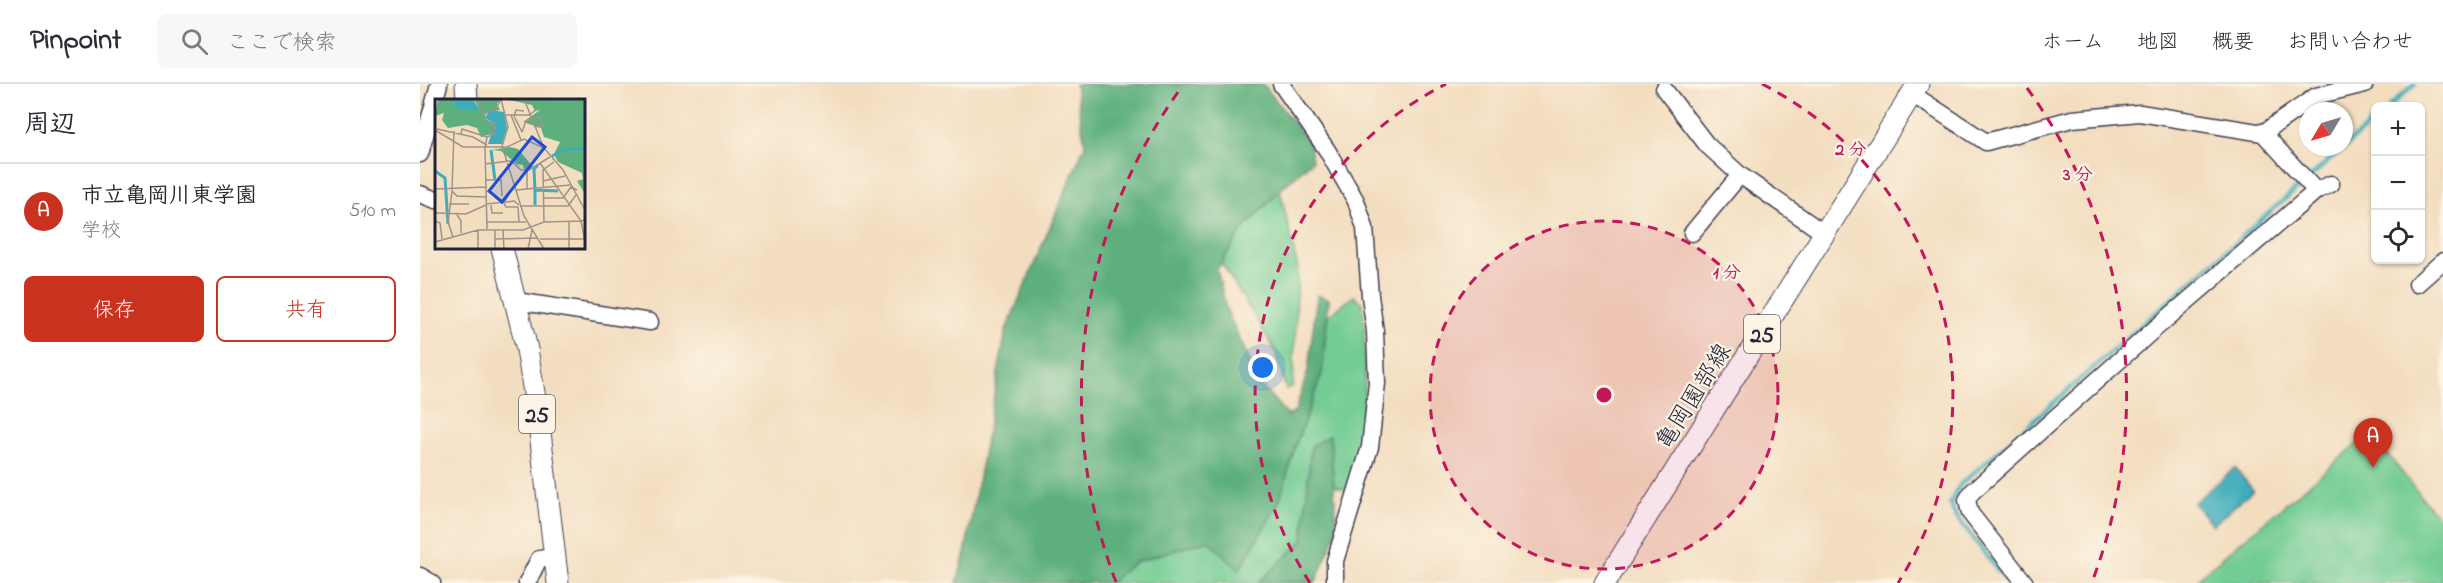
<!DOCTYPE html>
<html lang="ja">
<meta charset="utf-8">
<style>
:root{--surface:#fff;--page:#f7f7f7;--text:#2b2b33;--muted:#7c7c81;--line:#e1e1e2;--accent:#c8321e}
body{margin:0;font-family:"Indie Flower","Klee One",sans-serif;background:var(--page);color:var(--text)}
.controls{position:absolute;right:18px;top:18px;display:grid;overflow:hidden;border-radius:9px;box-shadow:0 2px 4px #0004}
.controls button{width:54px;height:54px;display:grid;place-items:center;padding:0;border:0;border-bottom:2px solid var(--line);background:var(--surface);color:var(--text);font:30px sans-serif}
.compass{position:absolute;left:1879px;top:18px;width:54px;height:54px;border-radius:50%;background:var(--surface);box-shadow:0 2px 4px #0004;rotate:232deg}
.you{position:absolute;left:843px;top:284px;width:21px;height:21px;margin:-15px;border:4px solid #fff;border-radius:50%;background:#1a73e8;box-shadow:0 0 0 9px #1a73e833}
.badge{display:grid;place-items:center;width:39px;height:39px;border-radius:50%;background:var(--accent);color:#fff;font-size:20px;font-weight:700}
.pin{position:absolute;translate:-50% -50px;filter:drop-shadow(0 2px 3px #0008)}
.pin::after{content:'';position:absolute;top:32px;width:21px;height:18px;background:inherit;clip-path:polygon(0 0,100% 0,50% 100%)}
.list{margin:0;padding:0;list-style:none}
h2{display:flex;justify-content:space-between;align-items:center;height:78px;margin:0;padding:0 24px;font-size:26px}
h2 small{font-size:20px;font-weight:400;color:var(--muted)}
.list li{display:grid;grid-template-columns:39px 1fr auto;gap:18px;align-items:center;box-sizing:border-box;height:96px;padding:0 24px;border-top:2px solid var(--line)}
.list b{display:block;font-size:22px;white-space:nowrap}
.list p{margin:0;font-size:20px;white-space:nowrap;color:var(--muted)}
.list em{font-size:20px;font-style:normal;color:var(--muted)}
.actions{display:flex;gap:12px;padding:18px 24px}
.actions a{flex:1;padding:14px 0;border:2px solid var(--accent);border-radius:9px;text-align:center;font-size:21px;color:var(--accent)}
.actions .main{background:var(--accent);color:#fff}
.icon{flex:none;width:33px;height:33px;fill:none;stroke:currentColor;stroke-width:2;stroke-linecap:round;stroke-linejoin:round}
.map{position:relative;flex:none;width:2023px;height:499px;overflow:hidden}
header{display:flex;align-items:center;gap:36px;box-sizing:border-box;height:84px;padding:0 30px;background:var(--surface);border-bottom:2px solid var(--line)}
header strong{font-size:28px}
nav{display:flex;gap:33px;margin-inline-start:auto;font-size:21px}
.search{width:420px;height:54px;background:var(--page);display:flex;align-items:center;gap:15px;box-sizing:border-box;padding:0 21px;border-radius:9px;color:var(--muted);font-size:22px}
main{display:flex}
aside{flex:1;background:var(--surface)}
.map>svg:first-child{display:block}
.green{fill:#72cc93;stroke:#4a7767;stroke-width:1.5}
.forest{fill:#5db07d;stroke:#40695c;stroke-width:1.5}
.water{fill:#3eadbb;stroke:#30687b;stroke-width:1.5}
.lines{fill:none;stroke-linecap:round;stroke-linejoin:round}
.stream{stroke:#3eadbb;stroke-width:4.5}
.minor-casing{stroke:#413e4f;stroke-width:19}
.major-casing{stroke:#413e4f;stroke-width:23}
.minor{stroke:#fff;stroke-width:16}
.major{stroke:#fff;stroke-width:21}
.ring{fill:none;stroke:#c2185b;stroke-width:3;stroke-dasharray:10 8}
.labels{text-anchor:middle;stroke-width:4.5;stroke-linejoin:round;paint-order:stroke}
.shield{fill:#fcf5e5;stroke:#63616e;stroke-width:1.5}
.shield-label{font-size:22px;font-weight:bold;fill:#22223b}
.street-label{font-size:24px;fill:#22223b;stroke:#fcf5e5}
.inset-river{fill:none;stroke:#3eadbb;stroke-width:3}
.inset-road{fill:none;stroke:#9f928a;stroke-width:1.5}
.view{fill:#1d4ed8;fill-opacity:0.15;stroke:#1d4ed8;stroke-width:3}
.inset-edge{fill:none;stroke:#22223b;stroke-width:3}
.centre{fill:#c2185b;stroke:#fcf5e5;stroke-width:3}
.ring-label{font-size:18px;text-anchor:middle;font-weight:bold;fill:#c2185b;stroke:#fcf5e5;stroke-width:4.5;stroke-linejoin:round;paint-order:stroke}
</style>
<header>
<strong>Pinpoint</strong>
<div class="search"><svg class="icon" aria-label="search" viewBox="0 0 24 24"><circle cx="10" cy="10" r="6"/><path d="M15 15l6 6"/></svg>ここで検索</div>
<nav><a>ホーム</a><a>地図</a><a>概要</a><a>お問い合わせ</a></nav>
</header>
<main>
<aside>
<h2>周辺<small></small></h2>
<ul class="list">
<li><span class="badge">A</span><div><b>市立亀岡川東学園</b><p>学校</p></div><em>510 m</em></li>
</ul>
<div class="actions"><a class="main">保存</a><a>共有</a></div>
</aside>
<div class="map">
<svg width="2023" height="499" viewBox="0 0 2023 499">
<rect width="100%" height="100%" fill="#fcf5e5"/>
<filter id="ink" filterUnits="userSpaceOnUse"><feTurbulence type="fractalNoise" baseFrequency=".0167" numOctaves="2"/><feDisplacementMap in="SourceGraphic" scale="12" xChannelSelector="R" yChannelSelector="G"/><feConvolveMatrix kernelMatrix="1 2 1 2 8 2 1 2 1" color-interpolation-filters="sRGB"/></filter>
<filter id="wash" filterUnits="userSpaceOnUse"><feTurbulence type="fractalNoise" baseFrequency=".008" numOctaves="4" result="noise"/><feDisplacementMap in="SourceGraphic" scale="24" xChannelSelector="R" yChannelSelector="G"/><feGaussianBlur stdDeviation="1.35" result="paint"/><feColorMatrix in="noise" values="0 0 0 0 0 0 0 0 0 0 0 0 0 0 0 0 0 1.4 0 .05"/><feComposite in="paint" operator="in"/></filter>
<g filter="url(#wash)">
<rect width="100%" height="100%" fill="#f3ddbf"/>
<!-- green -->
<g class="green">
<path d="M 860,106 L 878,185 L 873,302 L 866,305 L 855,266 L 801,178 L 823,145 Z"/>
<path d="M 934,212 L 943,220 C 946,283 948,346 928,406 L 914,402 L 910,352 L 891,362 L 883,457 L 838,499 L 689,499 L 715,478 L 789,456 L 819,485 L 859,418 L 875,363 L 902,289 L 907,233 Z"/>
<path d="M 1950,349 L 2023,439 L 2023,499 L 1782,499 L 1778,494 Z"/>
</g>
<!-- forest -->
<g class="forest">
<path d="M 655,0 L 843,0 L 890,60 L 892,77 L 860,106 L 823,145 L 797,185 L 806,225 L 841,301 L 868,332 L 875,328 L 888,287 L 897,211 L 909,215 L 902,289 L 875,363 L 859,418 L 819,486 L 788,456 L 715,478 L 689,499 L 537,499 L 545,469 L 586,246 L 665,61 Z"/>
<path d="M 910,351 L 917,447 L 895,499 L 838,499 L 883,457 L 891,362 Z"/>
</g>
<!-- water -->
<path class="water" d="M 1815,384 L 1833,406 L 1793,441 L 1773,419 Z"/>
<g class="lines">
<!-- stream -->
<g class="stream">
<path d="M 1970,22 L 1995,0"/>
<path d="M 1924,63 L 1956,35"/>
<path d="M 1889,94 L 1924,63"/>
<path d="M 1588,499 L 1535,431 L 1530,419 L 1540,401 L 1883,99"/>
</g>
</g>
</g>
<g filter="url(#ink)">
<g class="lines">
<defs>
<g id="minor">
<path d="M 861,0 L 907,66 L 936,117 L 945,144 L 950,212 L 955,247 L 957,299 L 950,363 L 915,477 L 915,499"/>
<path d="M 1244,5 L 1287,61 L 1320,91 L 1405,150"/>
<path d="M 1492,10 L 1566,58 L 1652,35 L 1720,29 L 1843,49 L 1896,12 L 1945,0"/>
<path d="M 1843,49 L 1896,107 L 1911,100"/>
<path d="M 0,70 L 19,0"/>
<path d="M 0,110 L 16,116"/>
<path d="M 1272,149 L 1320,91"/>
<path d="M 1997,200 L 2023,177"/>
<path d="M 96,217 L 230,238"/>
<path d="M 0,492 L 12,499"/>
<path d="M 107,499 L 119,475 L 135,472"/>
<path d="M 1605,499 L 1550,429 L 1547,416 L 1552,408 L 1730,249 L 1896,107"/>
</g>
<g id="major">
<path d="M 46,0 L 47,16"/>
<path d="M 82,164 L 107,265 L 119,340 L 138,499"/>
<path d="M 1185,499 L 1498,0"/>
</g>
</defs>
<!-- minor casing -->
<use href="#minor" class="minor-casing"/>
<!-- major casing -->
<use href="#major" class="major-casing"/>
<!-- minor -->
<use href="#minor" class="minor"/>
<!-- major -->
<use href="#major" class="major"/>
</g>
</g>
<!-- distance rings -->
<circle cx="1184" cy="311" r="174" fill="#c2185b" fill-opacity=".12"/>
<g class="ring">
<circle cx="1184" cy="311" r="174"/>
<path d="M890 499A349 349 0 0 1 1026 0M1342 0A349 349 0 0 1 1478 499"/>
<path d="M696 498A523 523 0 0 1 761 4M1607 4A523 523 0 0 1 1672 498"/>
</g>
<g class="labels">
<!-- shield labels -->
<g class="shield">
<rect x="1324" y="231" width="36" height="38" rx="4.5"/>
<rect x="99" y="311" width="36" height="38" rx="4.5"/>
</g>
<g class="shield-label">
<text x="1342" y="258">25</text>
<text x="117" y="338">25</text>
</g>
<!-- street labels -->
<g class="street-label">
<text transform="translate(1273 312) rotate(-58)" y="8">亀岡園部線</text>
</g>
</g>
<!-- overview -->
<g transform="translate(15 15)">
<rect width="150" height="150" fill="#f3ddbf"/>
<path d="M 3,0 L 18,0 L 24,11 L 29,8 L 45,11 L 39,0 L 66,0 L 62,5 L 65,11 L 50,14 L 50,20 L 60,24 L 60,34 L 46,38 L 42,29 L 32,26 L 13,29 L 7,21 L 9,14 L 0,17 ZM 70,0 L 150,0 L 150,95 L 142,82 L 148,80 L 147,74 L 123,63 L 119,55 L 125,43 L 109,38 L 106,29 L 88,23 L 105,11 L 100,12 L 97,6 ZM 75,48 L 83,50 L 99,69 L 89,71 L 88,66 L 83,65 L 85,68 L 66,52 L 57,51 Z" fill="#5db07d"/>
<path d="M 38,0 L 45,11 L 23,11 L 18,1 ZM 56,11 L 69,13 L 72,29 L 67,45 L 53,45 L 60,24 L 49,19 Z" fill="#3eadbb"/>
<path class="inset-river" d="M 56,51 L 60,81M 117,57 L 131,50 L 150,50M 0,72 L 10,79 L 13,125M 100,91 L 99,70 L 103,66M 100,106 L 100,91 L 123,92"/>
<path class="inset-road" d="M 39,0 L 48,9 L 49,20 L 60,27 L 59,35 L 52,38 L 50,49M 66,0 L 73,28 L 67,47M 89,0 L 108,47M 50,15 L 61,10 L 66,0M 70,16 L 94,16 L 101,11M 76,16 L 86,41M 2,30 L 38,38 L 52,46M 0,31 L 28,48 L 72,48 L 89,40 L 109,49 L 128,71 L 150,111M 19,32 L 17,92 L 22,97M 87,33 L 91,22 L 104,18 L 108,27 L 99,28M 87,33 L 79,17 L 81,11 L 89,12M 26,35 L 27,30 L 52,38M 67,47 L 89,117 L 109,150M 50,49 L 52,130M 105,64 L 146,122 L 150,121M 50,65 L 76,62 L 86,71 L 94,71 L 115,58M 92,71 L 92,90M 51,81 L 66,81 L 67,97M 108,82 L 130,77M 78,88 L 69,104 L 71,108 L 83,108 L 84,123M 0,90 L 51,88M 81,91 L 135,86M 17,93 L 13,123 L 18,138M 21,97 L 51,98M 109,99 L 128,99 L 136,88 L 142,91M 14,105 L 34,105M 51,105 L 79,102 L 84,106M 56,106 L 57,114 L 68,114M 85,107 L 133,107 L 141,96M 0,114 L 31,115 L 51,106M 21,114 L 26,122 L 26,134M 0,122 L 5,124 L 7,140M 134,122 L 134,150M 51,123 L 91,123M 109,123 L 108,71 L 119,63M 43,131 L 43,150M 68,131 L 69,150M 60,140 L 103,139M 105,140 L 149,140M 0,143 L 43,131 L 88,131 L 109,123 L 146,122 L 150,142M 60,150 L 60,131M 93,150 L 97,131"/>
<path class="view" d="M 97,38 L 110,48 L 67,103 L 54,92 Z"/>
<rect width="150" height="150" class="inset-edge"/>
</g>
<circle cx="1184" cy="311" r="9" class="centre"/>
<g class="ring-label">
<text x="1431" y="71">2 分</text>
<text x="1658" y="96">3 分</text>
<text x="1307" y="194">1 分</text>
</g>
</svg>
<div class="controls">
<button>+</button>
<button>−</button>
<button><svg class="icon" aria-label="locate" viewBox="0 0 24 24"><circle cx="12" cy="12" r="6"/><path d="M12 2v4M12 18v4M2 12h4M18 12h4"/></svg></button>
</div>
<svg class="compass" viewBox="-18 -18 36 36"><path d="M0-13l5 13h-10z" fill="#e53935"/><path d="M0 13l5-13h-10z" fill="#7c7c81"/></svg>
<div class="you"></div>
<div class="pin badge" style="left:1953px;top:384px">A</div>
</div>
</main>
